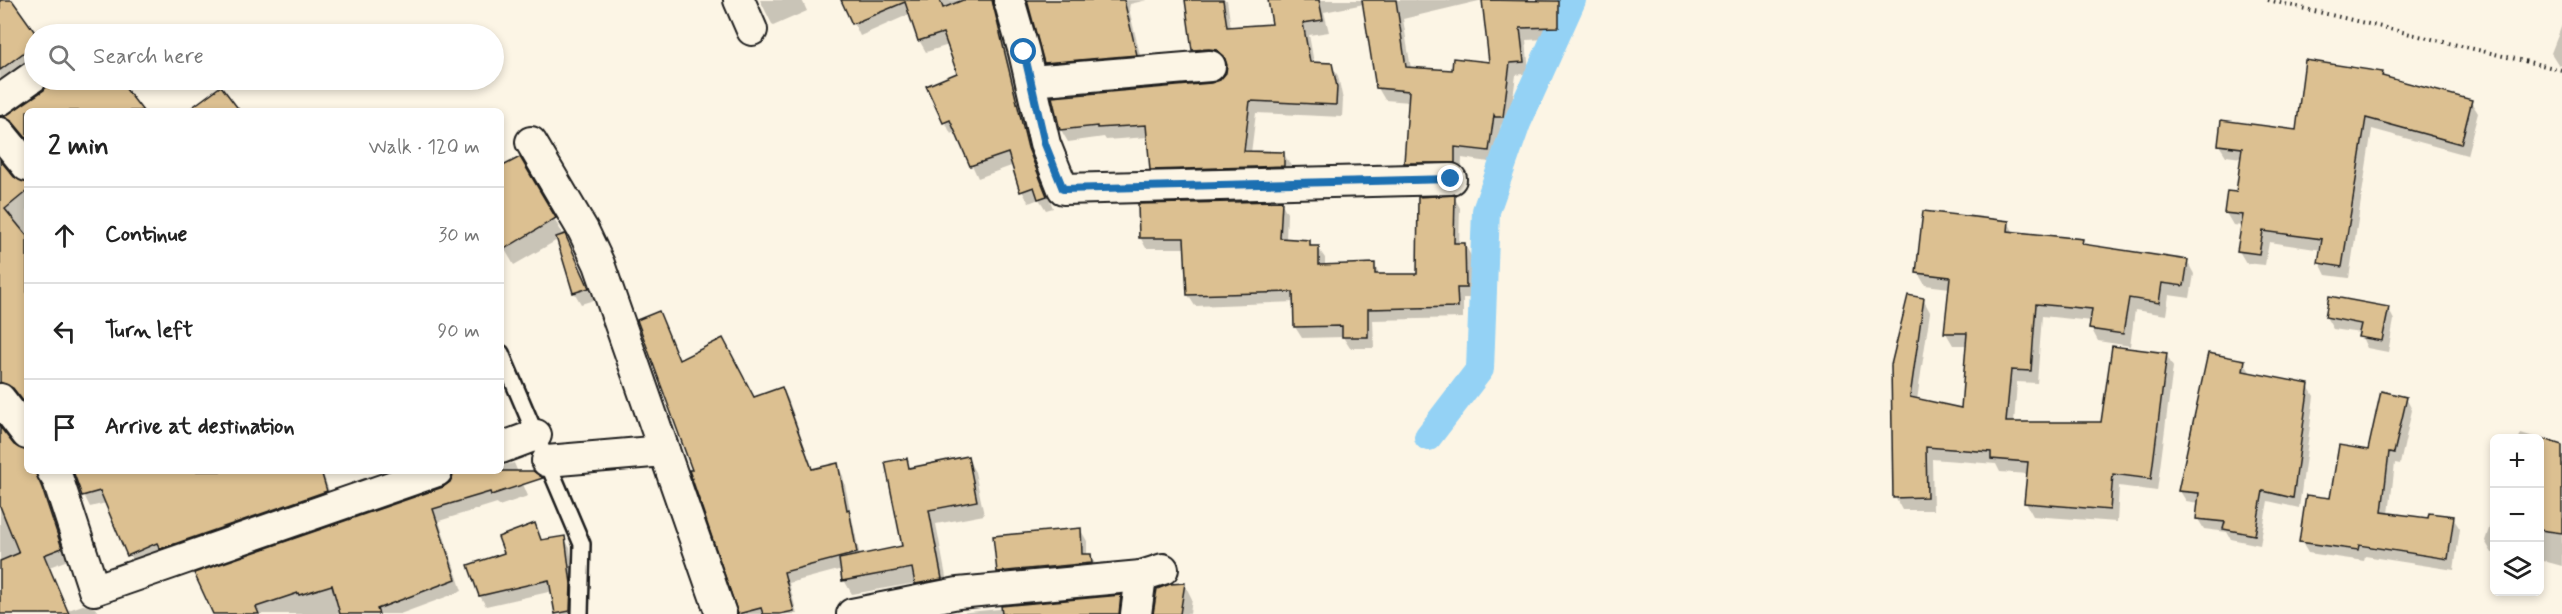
<!DOCTYPE html>
<meta charset="utf-8">
<style>
:root{--surface:#fff;--page:#f6f6f6;--text:#222;--muted:#767676;--line:#e0e0e0}
body{margin:0;font-family:Mynerve,sans-serif;background:var(--page);color:var(--text)}
.controls{position:absolute;right:18px;bottom:18px;display:grid;overflow:hidden;border-radius:9px;box-shadow:0 3px 9px #0003}
.controls button{width:54px;height:54px;display:grid;place-items:center;padding:0;border:0;border-bottom:2px solid var(--line);background:var(--surface);color:var(--text);font:30px sans-serif}
.stop{position:absolute;width:18px;height:18px;margin:-14px;border:4px solid #1f6fb2;border-radius:50%;background:#fff}
.stop.end{background:#1f6fb2;border-color:#fff;box-shadow:0 2px 6px #0008}
.list{margin:0;padding:0;list-style:none}
h2{display:flex;justify-content:space-between;align-items:center;height:78px;margin:0;padding:0 24px;font-size:26px}
h2 small{font-size:20px;font-weight:400;color:var(--muted)}
.list li{display:grid;grid-template-columns:39px 1fr auto;gap:18px;align-items:center;box-sizing:border-box;height:96px;padding:0 24px;border-top:2px solid var(--line)}
.list b{display:block;font-size:22px;white-space:nowrap}
.list em{font-size:20px;font-style:normal;color:var(--muted)}
.icon{flex:none;width:33px;height:33px;fill:none;stroke:currentColor;stroke-width:2;stroke-linecap:round;stroke-linejoin:round}
.map{position:relative;flex:none;width:2562px;height:614px;overflow:hidden}
.search{position:absolute;background:var(--surface);box-shadow:0 3px 9px #0003;left:24px;top:24px;width:480px;height:66px;display:flex;align-items:center;gap:15px;box-sizing:border-box;padding:0 21px;border-radius:33px;color:var(--muted);font-size:22px}
.panel{position:absolute;background:var(--surface);box-shadow:0 3px 9px #0003;left:24px;top:108px;width:480px;height:366px;border-radius:9px}
.map>svg:first-child{display:block}
.shadow{fill:#0003;fill-rule:evenodd}
.lines{fill:none;stroke-linecap:round;stroke-linejoin:round}
.canal{stroke:#94d2f5;stroke-width:28}
.building{fill:#dcc091;stroke:#1c1c1c;stroke-width:1.5}
.service-casing{stroke:#1c1c1c;stroke-width:20}
.minor-casing{stroke:#1c1c1c;stroke-width:34}
.path{stroke:#1c1c1c;stroke-width:4;stroke-dasharray:1.5 4.5;stroke-linecap:butt}
.service{stroke:#fcf5e5;stroke-width:15}
.minor{stroke:#fcf5e5;stroke-width:30}
.route{stroke:#1f6fb2;stroke-width:8}
</style>
<div class="map">
<svg width="2562" height="614" viewBox="0 0 2562 614">
<rect width="100%" height="100%" fill="#fcf5e5"/>
<filter id="ink" filterUnits="userSpaceOnUse"><feTurbulence type="fractalNoise" baseFrequency=".0167" numOctaves="2"/><feDisplacementMap in="SourceGraphic" scale="12" xChannelSelector="R" yChannelSelector="G"/><feConvolveMatrix kernelMatrix="1 2 1 2 8 2 1 2 1" color-interpolation-filters="sRGB"/></filter>
<g filter="url(#ink)">
<!-- shadow -->
<g class="shadow">
<path d="M 4,0 L 10,0 L 36,34 L 34,72 L 0,97 L 0,3 Z"/>
<path d="M 760,0 L 802,0 L 807,11 L 773,26 Z"/>
<path d="M 843,0 L 1004,0 L 998,9 L 999,18 L 1013,70 L 1034,162 L 1053,208 L 1046,210 L 1039,199 L 1029,203 L 1022,191 L 1014,165 L 978,178 L 957,132 L 951,134 L 928,87 L 959,74 L 949,45 L 926,52 L 919,40 L 910,14 L 860,36 Z"/>
<path d="M 1028,0 L 1147,0 L 1130,4 L 1129,9 L 1143,67 L 1053,74 L 1046,62 Z"/>
<path d="M 1186,0 L 1227,0 L 1231,28 L 1274,25 L 1269,0 L 1535,0 L 1537,3 L 1558,3 L 1565,15 L 1565,38 L 1526,40 L 1529,73 L 1516,75 L 1509,128 L 1503,128 L 1501,124 L 1496,163 L 1462,158 L 1461,174 L 1413,175 L 1406,163 L 1410,102 L 1385,100 L 1378,88 L 1364,4 L 1324,12 L 1329,32 L 1309,35 L 1314,63 L 1331,64 L 1338,76 L 1343,100 L 1342,117 L 1256,113 L 1251,153 L 1284,154 L 1291,166 L 1290,178 L 1158,181 L 1151,169 L 1148,137 L 1106,140 L 1104,137 L 1068,142 L 1061,130 L 1212,85 L 1220,82 L 1227,75 L 1228,64 L 1226,62 L 1200,62 L 1193,50 ZM 1483,0 L 1490,64 L 1453,71 L 1411,69 L 1403,19 Z"/>
<path d="M 2562,25 L 2562,66 L 2558,64 L 2551,53 Z"/>
<path d="M 2382,73 L 2385,78 L 2471,102 L 2478,113 L 2467,155 L 2372,129 L 2349,278 L 2326,275 L 2320,263 L 2322,250 L 2269,242 L 2265,265 L 2246,263 L 2239,251 L 2243,226 L 2233,225 L 2226,213 L 2237,193 L 2242,158 L 2226,156 L 2219,145 L 2298,132 Z"/>
<path d="M 52,80 L 117,80 L 141,111 L 27,111 L 27,140 L 12,128 L 6,117 L 45,91 Z"/>
<path d="M 519,159 L 571,248 L 594,300 L 581,304 L 574,292 L 559,239 L 514,265 L 501,243 L 501,169 Z"/>
<path d="M 0,161 L 20,183 L 27,184 L 27,409 L 15,395 L 0,395 Z"/>
<path d="M 1454,197 L 1460,208 L 1459,245 L 1465,245 L 1471,256 L 1471,298 L 1463,298 L 1463,318 L 1373,320 L 1374,348 L 1350,348 L 1343,337 L 1302,338 L 1295,327 L 1295,302 L 1195,306 L 1188,295 L 1186,248 L 1146,248 L 1140,237 L 1281,202 L 1287,213 L 1286,240 L 1309,241 L 1313,248 L 1318,248 L 1325,258 L 1325,266 L 1374,265 L 1381,276 L 1418,276 Z"/>
<path d="M 2008,222 L 2014,233 L 2082,240 L 2085,246 L 2187,261 L 2194,274 L 2190,298 L 2169,295 L 2166,315 L 2135,310 L 2130,346 L 2098,341 L 2091,328 L 2092,321 L 2042,316 L 2037,383 L 2017,382 L 2014,423 L 2102,423 L 2166,354 L 2173,367 L 2157,491 L 2119,486 L 2117,522 L 2033,516 L 2026,503 L 2028,474 L 2000,472 L 1996,464 L 1932,459 L 1933,510 L 1902,510 L 1895,497 L 1923,299 L 1930,312 L 1917,400 L 1962,410 L 1967,345 L 1953,345 L 1946,333 L 1950,288 L 1925,285 L 1918,273 Z"/>
<path d="M 2388,308 L 2394,320 L 2388,352 L 2367,348 L 2360,333 L 2333,329 L 2326,317 Z"/>
<path d="M 658,313 L 680,362 L 754,398 L 782,388 L 788,399 L 813,470 L 837,465 L 843,476 L 860,556 L 904,548 L 906,460 L 911,469 L 967,458 L 975,472 L 984,515 L 936,524 L 949,593 L 924,597 L 916,583 L 852,594 L 844,580 L 842,569 L 789,583 L 797,614 L 740,614 L 691,471 L 694,471 Z"/>
<path d="M 2244,362 L 2250,372 L 2308,386 L 2314,396 L 2299,508 L 2268,501 L 2260,545 L 2231,539 L 2227,532 L 2204,529 L 2198,519 L 2199,503 L 2186,501 L 2180,491 Z"/>
<path d="M 2406,398 L 2412,410 L 2400,464 L 2395,463 L 2389,514 L 2429,520 L 2453,518 L 2460,529 L 2454,570 L 2365,556 L 2364,561 L 2308,553 L 2301,541 L 2369,452 Z"/>
<path d="M 0,430 L 27,462 L 9,476 L 34,473 L 48,501 L 68,560 L 49,567 L 68,610 L 83,605 L 95,608 L 99,614 L 0,614 Z"/>
<path d="M 2521,433 L 2537,438 L 2519,438 Z"/>
<path d="M 2540,439 L 2562,446 L 2562,566 L 2540,560 Z"/>
<path d="M 514,463 L 528,496 L 499,506 L 497,503 L 439,521 L 462,591 L 400,614 L 215,614 L 443,489 L 451,484 L 456,471 L 501,471 L 501,466 Z"/>
<path d="M 72,471 L 322,471 L 333,502 L 135,566 L 106,503 L 90,507 Z"/>
<path d="M 2494,513 L 2494,553 L 2492,553 L 2485,541 Z"/>
<path d="M 535,524 L 543,541 L 564,538 L 570,548 L 576,596 L 576,614 L 557,614 L 553,591 L 486,606 L 480,596 L 506,554 Z"/>
<path d="M 1080,529 L 1087,541 L 1087,555 L 1090,555 L 1097,567 L 1005,583 L 999,572 Z"/>
<path d="M 1185,585 L 1192,599 L 1190,614 L 1155,614 Z"/>
<path d="M 1120,597 L 1125,606 L 1124,614 L 948,614 Z"/>
</g>
<g class="lines">
<!-- canal -->
<path class="canal" d="M 1428,437 L 1480,369 L 1486,211 L 1517,123 L 1572,0"/>
</g>
<!-- building -->
<g class="building">
<path d="M 0,0 L 12,0 L 34,31 L 34,45 L 0,70 Z"/>
<path d="M 841,0 L 940,0 L 943,8 L 963,0 L 992,0 L 1028,148 L 1047,196 L 1038,199 L 1034,187 L 1020,192 L 1008,153 L 970,166 L 950,120 L 943,123 L 926,86 L 957,73 L 943,33 L 918,41 L 905,2 L 852,24 Z"/>
<path d="M 1027,0 L 1124,0 L 1137,55 L 1044,63 Z"/>
<path d="M 1185,0 L 1223,0 L 1227,27 L 1272,24 L 1268,0 L 1319,0 L 1323,20 L 1303,23 L 1310,62 L 1332,63 L 1337,87 L 1336,105 L 1250,101 L 1244,151 L 1284,152 L 1284,166 L 1150,170 L 1146,125 L 1097,128 L 1097,126 L 1060,130 L 1052,97 L 1211,83 L 1220,80 L 1226,73 L 1227,65 L 1224,56 L 1217,50 L 1209,49 L 1192,50 Z"/>
<path d="M 1362,0 L 1396,0 L 1406,67 L 1452,70 L 1453,58 L 1489,62 L 1482,0 L 1559,1 L 1559,27 L 1520,28 L 1524,62 L 1510,63 L 1503,117 L 1495,117 L 1494,115 L 1489,151 L 1455,147 L 1455,163 L 1404,163 L 1409,91 L 1376,88 Z"/>
<path d="M 2305,60 L 2383,72 L 2382,76 L 2472,100 L 2461,144 L 2366,118 L 2342,267 L 2318,263 L 2322,239 L 2263,231 L 2259,254 L 2237,251 L 2243,215 L 2224,213 L 2227,191 L 2236,192 L 2242,148 L 2218,145 L 2221,120 L 2296,130 Z"/>
<path d="M 50,80 L 119,80 L 143,111 L 27,111 L 27,139 L 13,122 L 4,117 L 44,90 Z"/>
<path d="M 221,86 L 240,111 L 187,111 Z"/>
<path d="M 520,157 L 556,218 L 501,251 L 501,167 Z"/>
<path d="M 0,160 L 14,177 L 27,183 L 27,191 L 5,209 L 27,236 L 27,406 L 13,388 L 0,382 Z"/>
<path d="M 1455,195 L 1454,243 L 1465,243 L 1466,288 L 1457,288 L 1458,307 L 1368,309 L 1368,337 L 1342,337 L 1342,326 L 1294,327 L 1293,292 L 1187,295 L 1184,238 L 1139,238 L 1138,204 L 1282,201 L 1280,238 L 1310,240 L 1310,246 L 1319,246 L 1319,265 L 1375,263 L 1375,274 L 1417,274 L 1418,197 Z"/>
<path d="M 1923,211 L 2009,221 L 2008,231 L 2083,239 L 2082,244 L 2188,260 L 2184,286 L 2162,283 L 2159,303 L 2129,298 L 2123,334 L 2089,329 L 2092,309 L 2036,304 L 2031,371 L 2011,370 L 2006,422 L 2101,422 L 2112,346 L 2167,353 L 2151,479 L 2113,474 L 2110,510 L 2024,503 L 2028,462 L 1991,459 L 1991,452 L 1926,447 L 1927,497 L 1893,498 L 1891,365 L 1908,295 L 1924,298 L 1910,397 L 1961,408 L 1967,333 L 1944,333 L 1950,277 L 1916,273 Z"/>
<path d="M 565,234 L 589,288 L 573,293 L 556,237 Z"/>
<path d="M 2329,296 L 2389,307 L 2382,341 L 2358,337 L 2361,324 L 2325,317 Z"/>
<path d="M 659,311 L 679,360 L 723,338 L 754,397 L 782,387 L 812,469 L 838,463 L 847,510 L 849,509 L 857,553 L 784,572 L 794,611 L 780,614 L 763,614 L 761,608 L 738,614 L 689,470 L 692,470 L 637,320 Z"/>
<path d="M 2208,353 L 2245,360 L 2243,371 L 2309,384 L 2293,498 L 2263,491 L 2255,535 L 2223,529 L 2225,522 L 2196,519 L 2199,493 L 2178,491 Z"/>
<path d="M 2381,391 L 2407,397 L 2394,453 L 2389,452 L 2382,512 L 2428,518 L 2429,513 L 2454,516 L 2448,559 L 2359,545 L 2358,550 L 2299,542 L 2306,495 L 2330,498 L 2339,445 L 2368,450 Z"/>
<path d="M 0,427 L 14,445 L 27,451 L 27,471 L 35,471 L 42,488 L 62,548 L 44,555 L 69,614 L 0,614 L 0,561 L 19,553 L 0,506 Z"/>
<path d="M 2540,438 L 2562,445 L 2562,533 L 2540,530 Z"/>
<path d="M 968,456 L 977,501 L 929,510 L 942,579 L 915,584 L 912,568 L 842,581 L 839,559 L 902,546 L 885,462 L 907,458 L 909,468 Z"/>
<path d="M 73,471 L 321,471 L 327,491 L 160,549 L 157,543 L 127,556 L 100,491 L 82,496 Z"/>
<path d="M 462,471 L 533,471 L 543,478 L 491,495 L 490,492 L 433,509 L 456,579 L 377,609 L 379,614 L 340,614 L 332,585 L 299,595 L 298,593 L 256,607 L 259,614 L 213,614 L 194,573 L 443,487 L 450,482 L 454,473 Z"/>
<path d="M 535,523 L 541,540 L 565,536 L 571,584 L 570,611 L 555,614 L 549,580 L 479,596 L 468,565 L 504,553 L 498,537 Z"/>
<path d="M 1081,528 L 1082,554 L 1091,554 L 1092,563 L 997,572 L 993,536 Z"/>
<path d="M 1185,583 L 1180,614 L 1153,614 L 1157,589 L 1170,584 Z"/>
<path d="M 1121,595 L 1119,614 L 1002,614 L 1001,606 Z"/>
</g>
<g class="lines">
<defs>
<path id="service" d="M 501,353 L 582,544 L 580,614"/>
<g id="minor">
<path d="M 739,0 L 752,30"/>
<path d="M 1009,0 L 1024,52 L 1045,144 L 1063,189 L 1451,179"/>
<path d="M 1031,81 L 1210,66"/>
<path d="M 0,100 L 34,76"/>
<path d="M 0,133 L 27,166"/>
<path d="M 531,142 L 583,230 L 599,264 L 721,614"/>
<path d="M 0,399 L 27,434"/>
<path d="M 501,448 L 536,435"/>
<path d="M 547,461 L 664,451"/>
<path d="M 52,471 L 58,480 L 94,590 L 437,471"/>
<path d="M 852,614 L 958,593 L 1141,576 L 1163,569"/>
<path d="M 1136,614 L 1141,576"/>
</g>
</defs>
<!-- service casing -->
<use href="#service" class="service-casing"/>
<!-- minor casing -->
<use href="#minor" class="minor-casing"/>
<!-- path -->
<path class="path" d="M 2268,0 L 2562,70"/>
<!-- service -->
<use href="#service" class="service"/>
<!-- minor -->
<use href="#minor" class="minor"/>
</g>
</g>
<g class="lines" filter="url(#ink)">
<!-- route -->
<path class="route" d="M 1024,52 L 1045,144 L 1063,189 L 1451,179"/>
</g>
</svg>
<div class="controls">
<button>+</button>
<button>−</button>
<button><svg class="icon" aria-label="layers" viewBox="0 0 24 24"><path d="M12 4l9 5-9 5-9-5zM3 14l9 5 9-5"/></svg></button>
</div>
<div class="stop" style="left:1024px;top:52px"></div>
<div class="stop end" style="left:1451px;top:179px"></div>
<div class="search"><svg class="icon" aria-label="search" viewBox="0 0 24 24"><circle cx="10" cy="10" r="6"/><path d="M15 15l6 6"/></svg>Search here</div>
<section class="panel">
<h2>2 min<small>Walk · 120 m</small></h2>
<ul class="list">
<li><svg class="icon" aria-label="ahead" viewBox="0 0 24 24"><path d="M12 20V5M6 11l6-6 6 6"/></svg><div><b>Continue</b></div><em>30 m</em></li>
<li><svg class="icon" aria-label="left" viewBox="0 0 24 24"><path d="M17 20v-9H6M10 6l-5 5 5 5"/></svg><div><b>Turn left</b></div><em>90 m</em></li>
<li><svg class="icon" aria-label="arrive" viewBox="0 0 24 24"><path d="M6 21V4h12l-3 4 3 4H6"/></svg><div><b>Arrive at destination</b></div></li>
</ul>
</section>
</div>
